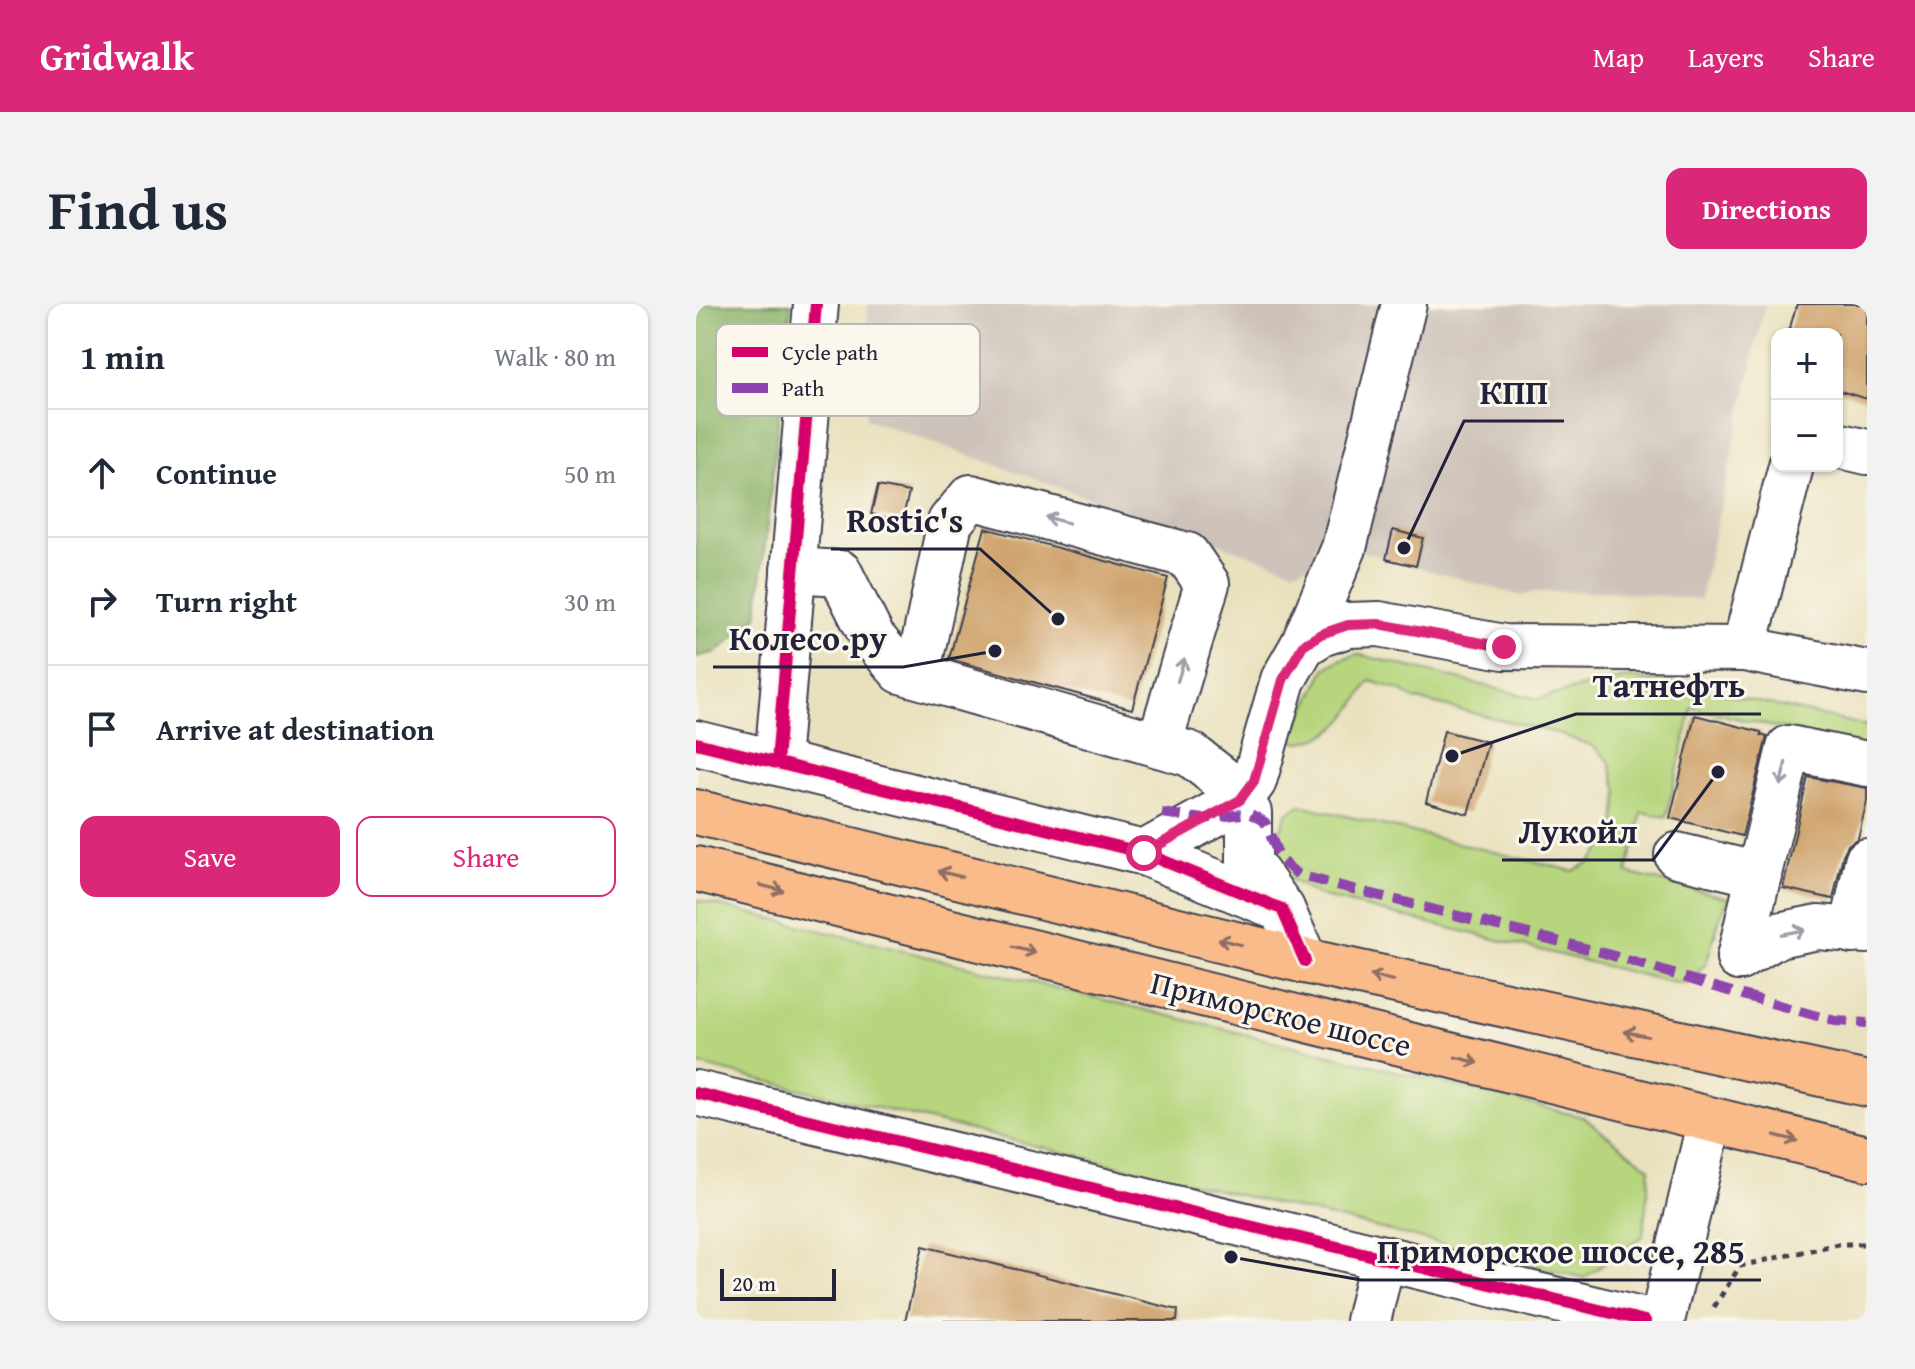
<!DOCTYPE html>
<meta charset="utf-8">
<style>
:root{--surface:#fff;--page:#f2f2f3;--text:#1f2937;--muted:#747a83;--line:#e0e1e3;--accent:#db2777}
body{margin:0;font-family:"Gentium Book Plus",serif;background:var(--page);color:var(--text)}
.controls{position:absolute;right:24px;top:24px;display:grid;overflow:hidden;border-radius:16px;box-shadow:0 2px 6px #0004}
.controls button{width:72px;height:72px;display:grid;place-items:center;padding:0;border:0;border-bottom:2px solid var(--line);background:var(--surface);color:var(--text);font:40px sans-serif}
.scale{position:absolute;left:24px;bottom:20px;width:116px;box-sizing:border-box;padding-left:8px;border:4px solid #22223b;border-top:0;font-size:22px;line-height:28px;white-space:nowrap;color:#22223b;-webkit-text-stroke:6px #fbf7ec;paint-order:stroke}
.stop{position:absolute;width:24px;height:24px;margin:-18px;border:6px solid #db2777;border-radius:50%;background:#fff}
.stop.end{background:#db2777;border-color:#fff;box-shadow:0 2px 8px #0008}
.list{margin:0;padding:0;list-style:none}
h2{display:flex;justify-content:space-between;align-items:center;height:104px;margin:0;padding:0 32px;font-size:34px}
h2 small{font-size:26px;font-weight:400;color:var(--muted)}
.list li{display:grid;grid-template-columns:52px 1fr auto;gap:24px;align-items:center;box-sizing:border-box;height:128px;padding:0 32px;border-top:2px solid var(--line)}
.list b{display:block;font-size:30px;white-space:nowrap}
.list em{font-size:26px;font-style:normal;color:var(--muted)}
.actions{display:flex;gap:16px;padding:24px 32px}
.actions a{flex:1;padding:18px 0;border:2px solid var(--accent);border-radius:16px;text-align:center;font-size:28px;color:var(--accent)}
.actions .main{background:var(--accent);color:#fff}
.icon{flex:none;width:44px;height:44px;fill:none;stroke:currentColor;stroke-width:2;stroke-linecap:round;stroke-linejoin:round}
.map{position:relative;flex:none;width:1171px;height:1017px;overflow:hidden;border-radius:16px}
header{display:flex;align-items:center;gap:48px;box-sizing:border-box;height:112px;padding:0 40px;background:var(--accent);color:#fff}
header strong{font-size:38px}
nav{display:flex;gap:44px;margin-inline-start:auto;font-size:28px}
.intro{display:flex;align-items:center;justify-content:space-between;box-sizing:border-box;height:192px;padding:0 48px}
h1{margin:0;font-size:56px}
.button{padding:20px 36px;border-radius:16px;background:var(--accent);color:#fff;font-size:28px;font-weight:700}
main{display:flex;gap:48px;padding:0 48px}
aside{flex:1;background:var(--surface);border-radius:16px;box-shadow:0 2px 6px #0004}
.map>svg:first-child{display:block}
.industrial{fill:#cdc2b9}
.green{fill:#b6d57d;stroke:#6c7c5c;stroke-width:2}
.forest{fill:#90b66c;stroke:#596c54;stroke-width:2}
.building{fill:#cfa36d}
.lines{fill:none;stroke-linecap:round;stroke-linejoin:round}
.minor-casing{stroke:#403f4f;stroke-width:48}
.highway-casing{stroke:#403f4f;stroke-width:48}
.path{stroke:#403f4f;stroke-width:5;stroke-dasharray:6 6;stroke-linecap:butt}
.minor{stroke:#fff;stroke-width:44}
.highway{stroke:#fabb8b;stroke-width:44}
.quiet{stroke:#8e44ad;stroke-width:10;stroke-dasharray:20 10;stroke-linecap:butt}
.cycleway-casing{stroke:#fbf7ec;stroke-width:17}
.cycleway{stroke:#d6006c;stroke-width:12}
.oneway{stroke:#9c9ca7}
.oneway2{stroke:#8e6e63}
.route{stroke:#db2777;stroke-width:10}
.labels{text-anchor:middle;stroke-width:6;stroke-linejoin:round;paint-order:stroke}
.street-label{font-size:32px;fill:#22223b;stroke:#fbf7ec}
.key{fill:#fbf7ec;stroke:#bab7b7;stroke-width:2}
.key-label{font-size:22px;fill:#22223b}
.leader{fill:none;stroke:#22223b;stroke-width:3}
.callout-dot{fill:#22223b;stroke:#fbf7ec;stroke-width:3}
.callout-label{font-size:34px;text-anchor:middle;font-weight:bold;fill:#22223b;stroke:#fbf7ec;stroke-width:6;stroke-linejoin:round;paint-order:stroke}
</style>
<header>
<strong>Gridwalk</strong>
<nav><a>Map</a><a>Layers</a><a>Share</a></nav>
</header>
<div class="intro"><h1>Find us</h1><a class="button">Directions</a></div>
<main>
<aside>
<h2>1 min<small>Walk · 80 m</small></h2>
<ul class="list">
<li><svg class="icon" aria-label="ahead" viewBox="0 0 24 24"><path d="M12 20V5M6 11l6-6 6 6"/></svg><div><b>Continue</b></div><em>50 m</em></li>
<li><svg class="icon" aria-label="right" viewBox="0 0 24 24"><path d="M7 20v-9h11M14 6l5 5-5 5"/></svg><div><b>Turn right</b></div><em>30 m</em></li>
<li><svg class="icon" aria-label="arrive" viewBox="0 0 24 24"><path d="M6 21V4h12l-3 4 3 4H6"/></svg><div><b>Arrive at destination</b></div></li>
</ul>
<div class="actions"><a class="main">Save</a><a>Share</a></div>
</aside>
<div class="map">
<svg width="1171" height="1017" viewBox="0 0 1171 1017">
<rect width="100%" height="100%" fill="#fbf7ec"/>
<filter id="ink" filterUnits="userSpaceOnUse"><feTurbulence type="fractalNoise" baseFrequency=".0125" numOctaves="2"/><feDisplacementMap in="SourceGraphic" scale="16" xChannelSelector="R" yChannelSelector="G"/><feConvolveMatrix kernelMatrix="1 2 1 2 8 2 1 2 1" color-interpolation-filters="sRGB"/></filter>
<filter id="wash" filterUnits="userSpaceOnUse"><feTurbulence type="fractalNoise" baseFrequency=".006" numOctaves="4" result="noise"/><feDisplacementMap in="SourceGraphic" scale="32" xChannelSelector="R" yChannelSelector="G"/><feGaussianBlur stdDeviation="1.8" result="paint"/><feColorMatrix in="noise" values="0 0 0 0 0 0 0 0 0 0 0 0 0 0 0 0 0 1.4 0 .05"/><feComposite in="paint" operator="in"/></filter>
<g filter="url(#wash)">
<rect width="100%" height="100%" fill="#e9e1be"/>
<!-- industrial -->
<path class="industrial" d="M 172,0 L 1069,0 L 1004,295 L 909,287 L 836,288 L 825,292 L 622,235 L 614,261 L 598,266 L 170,115 Z"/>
<!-- green -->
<g class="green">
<path d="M 661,350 L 842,395 L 906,378 L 934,374 L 984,380 L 1171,422 L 1171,444 L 996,404 L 970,513 L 946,508 L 931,569 L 1033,594 L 1024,613 L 1010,660 L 990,680 L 974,678 L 623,592 L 592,574 L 579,559 L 583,530 L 591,509 L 605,501 L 877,567 L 894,558 L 907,544 L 919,519 L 922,488 L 913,457 L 897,442 L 860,429 L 718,395 L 704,386 L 674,377 C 656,403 650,424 618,435 C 611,437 607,439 599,438 L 596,432 L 629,365 L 643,356 Z"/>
<path d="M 0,596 L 887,813 L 954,864 L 947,932 L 888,974 L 0,760 Z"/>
</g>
<!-- forest -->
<path class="forest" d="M 3,0 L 95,0 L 61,313 L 21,348 L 0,353 L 0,10 Z"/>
<g id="blocks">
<!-- building -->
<g class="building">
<path d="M 1101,0 L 1171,0 L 1171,95 L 1141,86 L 1141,30 L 1092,30 Z"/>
<path d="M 182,182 L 213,188 L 206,217 L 175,210 Z"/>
<path d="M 289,224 L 472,274 L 436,405 L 253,355 Z"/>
<path d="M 697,226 L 727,234 L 720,262 L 690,255 Z"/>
<path d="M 999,411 L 1065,428 L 1065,431 L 1071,433 L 1046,532 L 974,514 Z"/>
<path d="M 748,427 L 792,438 L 772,510 L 730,498 Z"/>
<path d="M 1112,473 L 1171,484 L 1171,497 L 1162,534 L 1152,541 L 1147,551 L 1137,595 L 1087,584 Z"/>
<path d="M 227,942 L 482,1006 L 481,1017 L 209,1017 Z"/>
</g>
</g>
</g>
<g filter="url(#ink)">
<use href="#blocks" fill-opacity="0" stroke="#403f4f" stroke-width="2"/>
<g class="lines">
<defs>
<g id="minor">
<path d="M 1141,141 L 1171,148"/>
<path d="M 97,266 L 144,269 L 176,333 L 205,367 L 494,450 L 535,482 L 553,509 L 553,558 L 586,605"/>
<path d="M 607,341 L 625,330 L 652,321 L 683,320 L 808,343 L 1048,345 L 1171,369"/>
<path d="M 1048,345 L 1095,162"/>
<path d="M 221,371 L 254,218 L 275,193 L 491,251 L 511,280 L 463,441"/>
<path d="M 0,439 L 448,549 L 586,605 L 609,657"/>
<path d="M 81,458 L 120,0"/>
<path d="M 448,549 L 544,496 L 558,477 L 587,376 L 607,341 L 648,244 L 708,0"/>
<path d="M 981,551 L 1063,571"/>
<path d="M 1156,627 L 1171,557"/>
<path d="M 1043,654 L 1093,444 L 1171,460"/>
<path d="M 1043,654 L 1082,631 L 1122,623 L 1171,627"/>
<path d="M 0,789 L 949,1017"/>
<path d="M 672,1017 L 687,954"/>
<path d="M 966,1017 L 1014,816"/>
</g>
<g id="highway">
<path d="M 0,508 L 609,657 L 1171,780"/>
<path d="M 0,565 L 1171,854"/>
</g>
</defs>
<!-- minor casing -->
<use href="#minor" class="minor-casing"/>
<!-- highway casing -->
<use href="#highway" class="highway-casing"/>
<!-- path -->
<path class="path" d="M 1018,1003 L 1044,962 L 1142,940 L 1171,940"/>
<!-- minor -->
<use href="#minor" class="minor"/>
<!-- highway -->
<use href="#highway" class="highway"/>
<!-- quiet -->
<path class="quiet" d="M 466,509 L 507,515 L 553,509 L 569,518 L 584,555 L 602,571 L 908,649 L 1029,686 L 1139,717 L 1171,719"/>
<defs>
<g id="cycleway">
<path d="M 0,439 L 448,549 L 586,605 L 609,657"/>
<path d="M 81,458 L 120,0"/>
<path d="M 0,789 L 949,1017"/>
</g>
</defs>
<!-- cycleway casing -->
<use href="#cycleway" class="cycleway-casing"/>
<!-- cycleway -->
<use href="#cycleway" class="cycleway"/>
</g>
<!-- one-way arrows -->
<defs><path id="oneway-shaft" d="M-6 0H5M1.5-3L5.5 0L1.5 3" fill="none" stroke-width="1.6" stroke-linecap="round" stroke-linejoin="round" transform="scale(2)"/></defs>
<g class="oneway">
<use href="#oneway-shaft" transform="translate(361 216) rotate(-165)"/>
<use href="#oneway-shaft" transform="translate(485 366) rotate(-73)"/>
<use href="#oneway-shaft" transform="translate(1087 470) rotate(103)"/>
<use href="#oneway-shaft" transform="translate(1097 628) rotate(-11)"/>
</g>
<g class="oneway2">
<use href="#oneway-shaft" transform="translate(254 570) rotate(-166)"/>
<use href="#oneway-shaft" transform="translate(76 584) rotate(14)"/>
<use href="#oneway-shaft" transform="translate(534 638) rotate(-166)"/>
<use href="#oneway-shaft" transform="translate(328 646) rotate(14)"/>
<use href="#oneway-shaft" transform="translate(686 674) rotate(-168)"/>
<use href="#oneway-shaft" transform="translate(940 730) rotate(-168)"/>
<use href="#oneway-shaft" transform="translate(771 756) rotate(14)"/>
<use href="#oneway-shaft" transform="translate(1090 834) rotate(14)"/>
</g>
</g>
<g class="lines" filter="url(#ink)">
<!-- route -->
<path class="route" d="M 448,549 L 544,496 L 558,477 L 587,376 L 607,341 L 625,330 L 652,321 L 683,320 L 808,343"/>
</g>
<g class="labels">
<!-- street labels -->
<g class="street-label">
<text transform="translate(585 710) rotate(14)" y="11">Приморское шоссе</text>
</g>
</g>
<!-- legend -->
<rect x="20" y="20" width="264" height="92" rx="12" class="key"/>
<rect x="36" y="43" width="36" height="10" fill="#d6006c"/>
<rect x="36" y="79" width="36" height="10" fill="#8e44ad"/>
<g class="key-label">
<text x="86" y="56">Cycle path</text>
<text x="86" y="92">Path</text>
</g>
<!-- callouts -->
<path class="leader" d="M708 244L768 117H868M362 315L284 245H135M299 347L207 363H17M756 452L880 410H1065M1022 468L957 556H806M535 953L665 976H1065"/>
<g class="callout-dot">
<circle cx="708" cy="244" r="8"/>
<circle cx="362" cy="315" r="8"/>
<circle cx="299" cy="347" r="8"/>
<circle cx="756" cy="452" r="8"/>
<circle cx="1022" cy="468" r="8"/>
<circle cx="535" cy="953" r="8"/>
</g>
<g class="callout-label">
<text x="818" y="100">КПП</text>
<text x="209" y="228">Rostic's</text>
<text x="112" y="346">Колесо.ру</text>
<text x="973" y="393">Татнефть</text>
<text x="882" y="539">Лукойл</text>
<text x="865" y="959">Приморское шоссе, 285</text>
</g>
</svg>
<div class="controls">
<button>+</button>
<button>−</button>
</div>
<div class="scale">20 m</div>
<div class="stop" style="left:448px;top:549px"></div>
<div class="stop end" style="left:808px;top:343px"></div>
</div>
</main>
